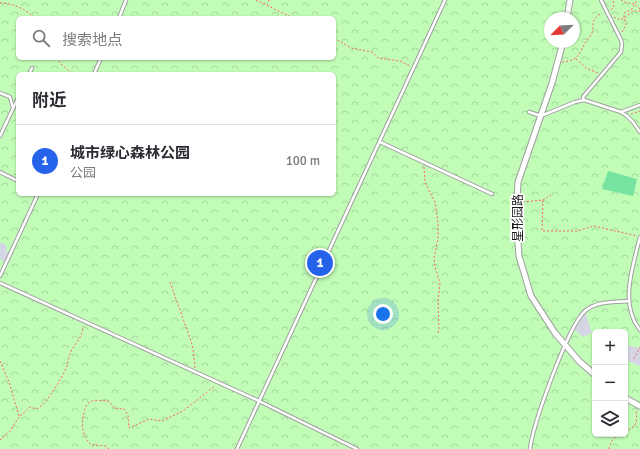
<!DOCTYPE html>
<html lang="zh">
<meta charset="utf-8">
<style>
:root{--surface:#fff;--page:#f2f2f3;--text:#2b2b33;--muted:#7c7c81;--line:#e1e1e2;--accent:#2563eb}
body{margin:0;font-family:Signika,"Noto Sans SC",sans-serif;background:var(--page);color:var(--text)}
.controls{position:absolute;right:12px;bottom:12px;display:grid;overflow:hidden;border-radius:6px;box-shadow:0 1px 3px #0004}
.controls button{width:36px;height:36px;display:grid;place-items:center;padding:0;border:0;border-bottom:1px solid var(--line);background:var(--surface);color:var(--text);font:20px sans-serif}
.compass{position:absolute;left:544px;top:12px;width:36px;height:36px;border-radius:50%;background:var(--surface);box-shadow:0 1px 3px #0004;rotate:246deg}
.you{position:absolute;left:383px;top:314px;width:14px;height:14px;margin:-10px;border:3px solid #fff;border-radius:50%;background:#1a73e8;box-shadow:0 0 0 6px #1a73e833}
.badge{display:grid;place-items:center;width:26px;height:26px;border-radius:50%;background:var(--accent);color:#fff;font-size:13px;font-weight:700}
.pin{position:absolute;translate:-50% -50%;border:2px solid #fff;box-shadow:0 1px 4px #0006}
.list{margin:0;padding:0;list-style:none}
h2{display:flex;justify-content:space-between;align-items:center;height:52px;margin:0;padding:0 16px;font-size:17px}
h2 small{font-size:13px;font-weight:400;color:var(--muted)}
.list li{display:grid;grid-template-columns:26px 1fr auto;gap:12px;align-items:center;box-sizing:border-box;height:72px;padding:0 16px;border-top:1px solid var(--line)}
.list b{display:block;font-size:15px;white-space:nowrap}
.list p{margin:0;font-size:13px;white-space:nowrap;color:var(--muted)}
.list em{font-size:13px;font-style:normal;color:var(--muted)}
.icon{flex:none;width:22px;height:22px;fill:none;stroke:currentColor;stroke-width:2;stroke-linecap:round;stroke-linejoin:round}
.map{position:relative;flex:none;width:640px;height:449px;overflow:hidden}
.search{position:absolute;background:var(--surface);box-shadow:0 1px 3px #0004;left:16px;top:16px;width:320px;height:44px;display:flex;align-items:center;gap:10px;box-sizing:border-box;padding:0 14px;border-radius:6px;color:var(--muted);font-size:15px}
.panel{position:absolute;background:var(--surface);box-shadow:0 1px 3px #0004;left:16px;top:72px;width:320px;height:124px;border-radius:6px}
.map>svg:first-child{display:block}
.park{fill:url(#park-crowns);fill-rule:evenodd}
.pitch{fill:#77e3a1}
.plaza{fill:#d4d7e3}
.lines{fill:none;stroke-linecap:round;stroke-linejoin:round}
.lane-casing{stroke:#9f9f9f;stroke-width:4.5}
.street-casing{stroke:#9f9f9f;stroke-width:7}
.path{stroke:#ff5f72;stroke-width:1;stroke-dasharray:2 2;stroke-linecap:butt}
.lane{stroke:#fff;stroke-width:2.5}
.street{stroke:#fff;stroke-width:5}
.labels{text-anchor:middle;stroke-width:3.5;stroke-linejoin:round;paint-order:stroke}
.street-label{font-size:12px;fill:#1b1b1b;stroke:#fff}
</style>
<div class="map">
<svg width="640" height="449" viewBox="0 0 640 449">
<defs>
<pattern id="park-crowns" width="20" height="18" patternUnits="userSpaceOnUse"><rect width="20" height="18" fill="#c1fdb7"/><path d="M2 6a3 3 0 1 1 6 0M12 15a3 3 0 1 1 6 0" fill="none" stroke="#a5d89d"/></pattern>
</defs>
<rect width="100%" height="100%" fill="#eee6df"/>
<!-- park -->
<path class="park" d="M 0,0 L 640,0 L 640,449 L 0,449 ZM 18,18 L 334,18 L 334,58 L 18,58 ZM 550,18 L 574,18 L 574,42 L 550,42 ZM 18,74 L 334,74 L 334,194 L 18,194 ZM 595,332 L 625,332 L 625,434 L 595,434 Z"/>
<!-- pitch -->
<path class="pitch" d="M 608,171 L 637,179 L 633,196 L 602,189 Z"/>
<!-- plaza -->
<g class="plaza">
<path d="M 0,243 L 5,244 L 7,248 L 5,251 L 11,252 L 5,264 L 0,258 Z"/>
<path d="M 585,311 L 592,333 L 583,337 L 574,329 Z"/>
<path d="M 625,345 L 640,348 L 640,366 L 630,362 L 625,357 Z"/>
</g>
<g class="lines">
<defs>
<g id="lane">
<path d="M 119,18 L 126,0"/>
<path d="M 29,74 L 32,68"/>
<path d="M 94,74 L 101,58"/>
<path d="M 0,93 L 10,97 L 13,108"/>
<path d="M 584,100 L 583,97 L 621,52 L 622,44 L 621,40 L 601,0"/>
<path d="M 529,112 L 541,116 L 575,102 L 584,100 L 621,112 L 627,116 L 633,122 L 640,132"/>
<path d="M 621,112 L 640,105"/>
<path d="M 0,136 L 18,98"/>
<path d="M 380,142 L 492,194"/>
<path d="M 0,172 L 18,181"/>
<path d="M 640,237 C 633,266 619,304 640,330"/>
<path d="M 0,276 L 38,194"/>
<path d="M 0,283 L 259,401 L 357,449"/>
<path d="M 237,449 L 445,0"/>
<path d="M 530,449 C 533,424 568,326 585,311 C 596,301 616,302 629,301"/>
</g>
<g id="street">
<path d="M 567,18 L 570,0"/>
<path d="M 563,42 L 552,83 L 518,182 L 516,217 L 519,256 L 531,296 L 555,333 L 579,361 L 595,375"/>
<path d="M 625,398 L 640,406"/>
</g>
</defs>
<!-- lane casing -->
<use href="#lane" class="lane-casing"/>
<!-- street casing -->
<use href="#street" class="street-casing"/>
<!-- path -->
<g class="path">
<path d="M 256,0 L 293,18"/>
<path d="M 269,0 L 268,1 L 271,0"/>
<path d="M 621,0 L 627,3 L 635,4 L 640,9"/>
<path d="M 0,3 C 13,3 25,9 35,18"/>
<path d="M 611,10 L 614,6 L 613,0"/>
<path d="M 614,17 L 617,19 L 623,19 L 633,11 L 640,11"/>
<path d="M 622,32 L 626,25 L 624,17 L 624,13 L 632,9 L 637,0"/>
<path d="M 334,38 L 351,48 L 372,52 L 378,58 L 400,61 L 410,66"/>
<path d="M 56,58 L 61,64 L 73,74"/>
<path d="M 576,59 L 586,68 L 598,73"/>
<path d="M 562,62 C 580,61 579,52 587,40 C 588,38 590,37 591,35 C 596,25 588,21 602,13"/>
<path d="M 631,114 L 640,111"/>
<path d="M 424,167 L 425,183 L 435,202 L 438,223 L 438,239 L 434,258 L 435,267 L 440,283 L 438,302 L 439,328 L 438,334"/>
<path d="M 543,200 L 542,231 L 577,231 L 594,226 L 637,236"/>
<path d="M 523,202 L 543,200 L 551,195"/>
<path d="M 170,282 L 191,341 L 193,349 L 195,368"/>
<path d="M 634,359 L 640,347"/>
<path d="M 0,361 L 9,382 L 19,416"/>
<path d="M 625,432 C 638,425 637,423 636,409"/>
<path d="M 0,440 L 10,431 L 19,417 L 30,407 L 37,409 C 48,402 62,378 67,366 C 68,363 68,360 69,357 C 72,345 83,339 83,326"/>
<path d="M 109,449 L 106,446 L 91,445 C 81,435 81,422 85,409 C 86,406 87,404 90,402 C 95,399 103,401 109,401 L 114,408 L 124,409 L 128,415 L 129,428 L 149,419 L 162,421 L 183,411 L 215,386"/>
<path d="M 609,449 C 610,442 614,437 620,434"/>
</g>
<!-- lane -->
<use href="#lane" class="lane"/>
<!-- street -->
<use href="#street" class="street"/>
</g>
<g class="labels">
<!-- street labels -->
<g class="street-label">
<text transform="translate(518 218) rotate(-90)" y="4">星形园路</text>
</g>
</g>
</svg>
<div class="controls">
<button>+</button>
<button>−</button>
<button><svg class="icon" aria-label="layers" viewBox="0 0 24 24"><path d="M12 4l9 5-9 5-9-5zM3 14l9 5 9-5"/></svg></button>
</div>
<svg class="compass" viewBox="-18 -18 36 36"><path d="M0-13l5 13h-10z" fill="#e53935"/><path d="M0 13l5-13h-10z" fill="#7c7c81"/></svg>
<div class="you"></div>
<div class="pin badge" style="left:320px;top:263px">1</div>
<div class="search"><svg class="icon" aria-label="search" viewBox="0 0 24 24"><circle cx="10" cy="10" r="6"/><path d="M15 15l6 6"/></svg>搜索地点</div>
<section class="panel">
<h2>附近<small></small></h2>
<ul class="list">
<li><span class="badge">1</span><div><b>城市绿心森林公园</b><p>公园</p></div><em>100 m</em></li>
</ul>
</section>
</div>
